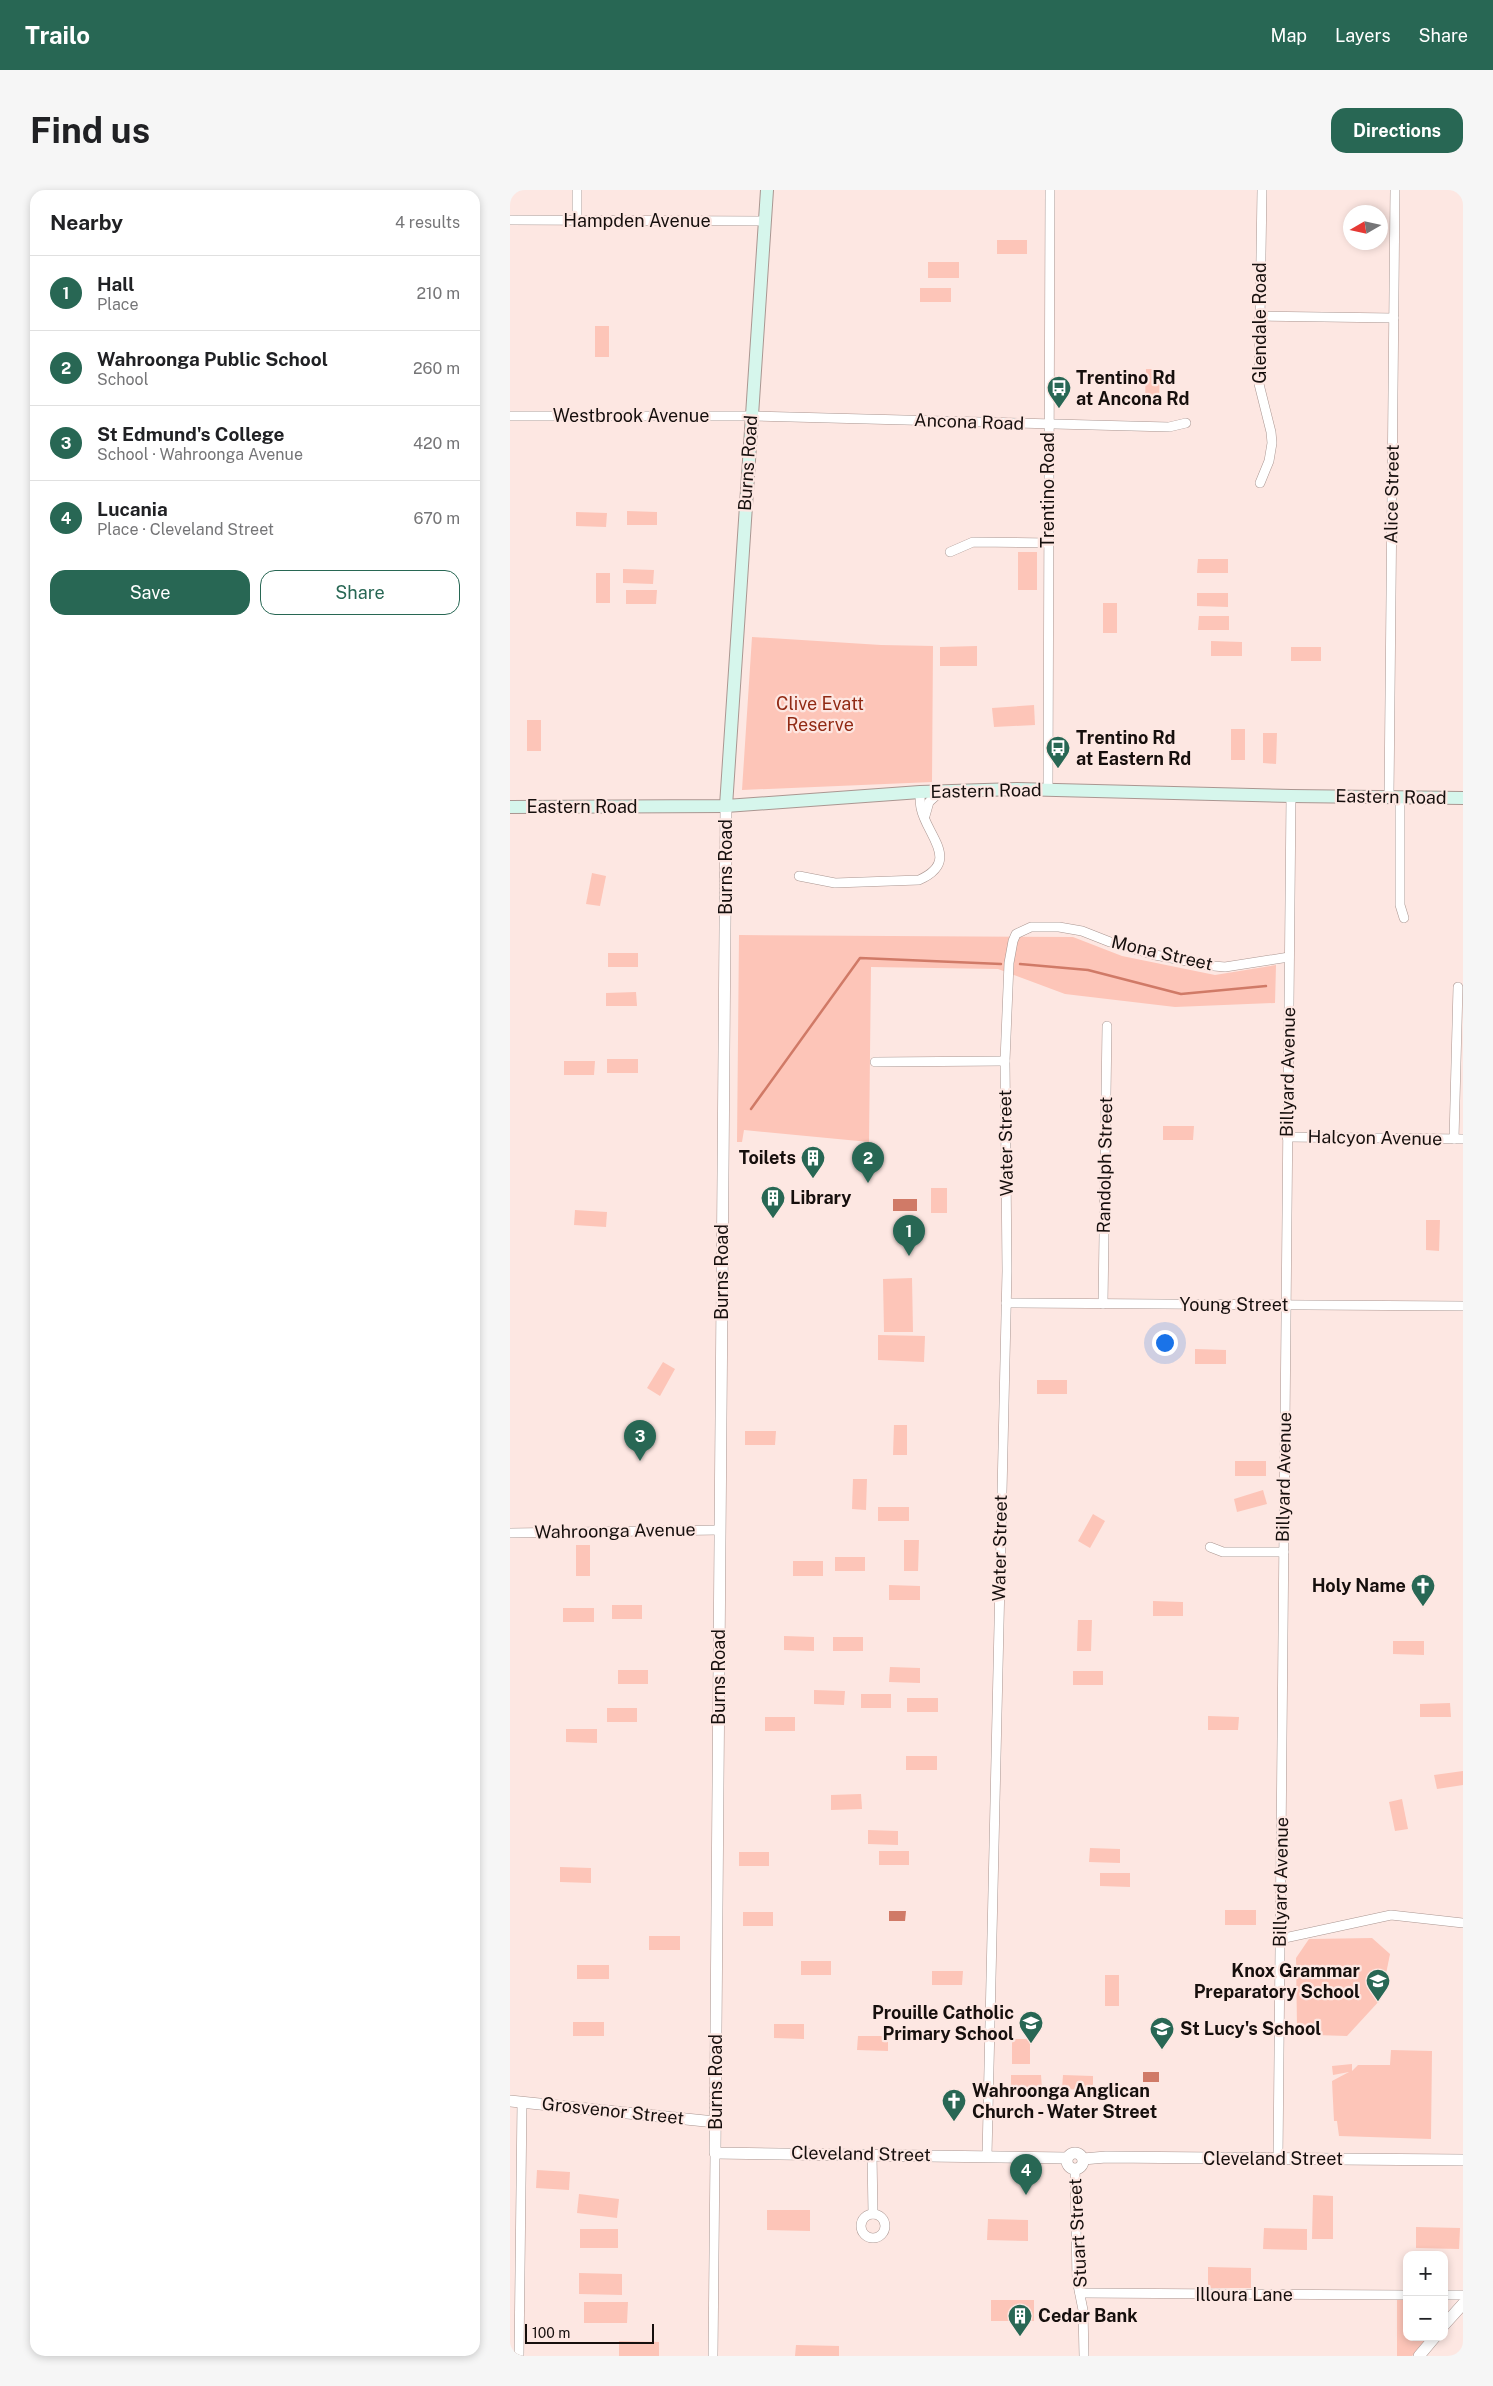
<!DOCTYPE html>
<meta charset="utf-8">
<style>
:root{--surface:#fff;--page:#f6f6f6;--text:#202124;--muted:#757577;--line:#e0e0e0;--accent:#286754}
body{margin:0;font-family:"Public Sans",sans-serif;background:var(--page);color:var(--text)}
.controls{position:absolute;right:15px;bottom:15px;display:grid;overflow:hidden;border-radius:10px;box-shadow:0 2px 8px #0003}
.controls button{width:45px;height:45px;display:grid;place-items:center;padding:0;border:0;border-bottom:1px solid var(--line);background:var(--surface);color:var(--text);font:25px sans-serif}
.compass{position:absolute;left:833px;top:15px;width:45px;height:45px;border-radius:50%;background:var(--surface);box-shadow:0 2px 8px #0003;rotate:261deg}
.scale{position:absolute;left:15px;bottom:12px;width:129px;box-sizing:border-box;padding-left:5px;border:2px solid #160f0d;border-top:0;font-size:14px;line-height:18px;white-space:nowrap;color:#160f0d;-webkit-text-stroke:4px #fde7e2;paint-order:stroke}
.you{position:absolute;left:654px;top:1152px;width:18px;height:18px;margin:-12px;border:4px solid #fff;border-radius:50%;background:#1a73e8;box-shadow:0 0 0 8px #1a73e833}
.badge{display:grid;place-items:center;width:32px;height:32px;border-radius:50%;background:var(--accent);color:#fff;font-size:16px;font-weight:700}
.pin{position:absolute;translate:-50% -41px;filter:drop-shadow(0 1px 2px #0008)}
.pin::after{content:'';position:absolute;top:26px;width:18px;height:15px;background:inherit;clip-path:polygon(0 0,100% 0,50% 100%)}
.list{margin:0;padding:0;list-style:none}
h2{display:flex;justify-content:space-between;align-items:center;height:65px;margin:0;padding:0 20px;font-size:21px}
h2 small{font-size:16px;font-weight:400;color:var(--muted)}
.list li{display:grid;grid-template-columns:32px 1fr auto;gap:15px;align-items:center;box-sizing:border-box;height:75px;padding:0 20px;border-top:1px solid var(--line)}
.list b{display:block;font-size:19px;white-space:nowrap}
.list p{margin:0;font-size:16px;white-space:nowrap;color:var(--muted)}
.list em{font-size:16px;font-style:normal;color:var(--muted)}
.actions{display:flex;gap:10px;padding:15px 20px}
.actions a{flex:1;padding:11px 0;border:1px solid var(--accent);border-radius:15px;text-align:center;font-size:18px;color:var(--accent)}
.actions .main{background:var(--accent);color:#fff}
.map{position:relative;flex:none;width:953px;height:2166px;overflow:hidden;border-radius:15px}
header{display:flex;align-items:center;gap:30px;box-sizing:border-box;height:70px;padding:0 25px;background:var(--accent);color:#fff}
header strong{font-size:24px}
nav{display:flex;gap:28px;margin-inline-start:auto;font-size:18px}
.intro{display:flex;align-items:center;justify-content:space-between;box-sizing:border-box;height:120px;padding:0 30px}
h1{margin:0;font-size:35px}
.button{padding:12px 22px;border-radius:15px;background:var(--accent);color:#fff;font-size:18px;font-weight:700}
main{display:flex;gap:30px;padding:0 30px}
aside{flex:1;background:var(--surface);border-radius:15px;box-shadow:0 2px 8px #0003}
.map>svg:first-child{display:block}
.green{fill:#fdc5b8}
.water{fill:#d07a67}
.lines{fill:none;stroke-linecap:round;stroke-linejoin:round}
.stream{stroke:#d07a67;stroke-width:2.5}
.minor-casing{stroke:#aa9691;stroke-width:10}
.tertiary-casing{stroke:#aa9691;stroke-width:12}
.secondary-casing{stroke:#aa9691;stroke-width:14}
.minor{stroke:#fff;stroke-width:9}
.tertiary{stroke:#fff;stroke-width:11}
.secondary{stroke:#d6f6ec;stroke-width:12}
.labels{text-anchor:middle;stroke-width:4.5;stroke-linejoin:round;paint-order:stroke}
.street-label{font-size:18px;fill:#160f0d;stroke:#fde7e2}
.poi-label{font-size:18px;font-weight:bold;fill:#160f0d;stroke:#fde7e2;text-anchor:start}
.park-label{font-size:18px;fill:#912a14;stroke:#fde7e2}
</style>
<header>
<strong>Trailo</strong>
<nav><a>Map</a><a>Layers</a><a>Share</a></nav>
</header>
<div class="intro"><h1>Find us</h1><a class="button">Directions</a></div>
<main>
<aside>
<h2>Nearby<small>4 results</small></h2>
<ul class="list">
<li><span class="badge">1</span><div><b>Hall</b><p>Place</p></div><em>210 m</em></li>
<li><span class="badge">2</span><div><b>Wahroonga Public School</b><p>School</p></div><em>260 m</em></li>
<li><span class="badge">3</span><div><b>St Edmund's College</b><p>School · Wahroonga Avenue</p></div><em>420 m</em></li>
<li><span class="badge">4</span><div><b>Lucania</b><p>Place · Cleveland Street</p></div><em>670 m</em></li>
</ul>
<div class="actions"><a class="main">Save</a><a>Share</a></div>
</aside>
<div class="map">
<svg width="953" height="2166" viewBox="0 0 953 2166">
<rect width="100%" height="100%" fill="#fde7e2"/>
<!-- green -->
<g class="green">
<rect x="487" y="50" width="30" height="14"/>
<rect x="418" y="72" width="31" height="16"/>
<rect x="410" y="98" width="31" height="14"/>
<rect x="85" y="136" width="14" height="31"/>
<path d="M 636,179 L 650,179 L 649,209 L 635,209 Z"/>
<path d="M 117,321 L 147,322 L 147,335 L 117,335 Z"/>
<path d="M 66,322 L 97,323 L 96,337 L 66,336 Z"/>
<rect x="508" y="362" width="19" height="38"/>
<path d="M 688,369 L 718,369 L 718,383 L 687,383 Z"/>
<path d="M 113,379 L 144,380 L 143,394 L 113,393 Z"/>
<rect x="86" y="383" width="14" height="30"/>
<path d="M 116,400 L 147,400 L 146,414 L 116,414 Z"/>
<path d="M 687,403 L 718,403 L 718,417 L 687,416 Z"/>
<rect x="593" y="413" width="14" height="30"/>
<path d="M 689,426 L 719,426 L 719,440 L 688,440 Z"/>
<path d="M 242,447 L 371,455 L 423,456 L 422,592 L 232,600 Z"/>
<path d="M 701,451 L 732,452 L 732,466 L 701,466 Z"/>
<path d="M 467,456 L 467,476 L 430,476 L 430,457 Z"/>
<rect x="781" y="457" width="30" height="14"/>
<path d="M 524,515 L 525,535 L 484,537 L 482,518 Z"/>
<rect x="17" y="530" width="14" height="31"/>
<rect x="721" y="539" width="14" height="31"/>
<path d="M 753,543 L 767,543 L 766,574 L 753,573 Z"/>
<path d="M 82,683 L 96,686 L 90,716 L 76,714 Z"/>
<path d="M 229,745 L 563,747 L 612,766 L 705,785 L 766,775 L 765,813 L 665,817 L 555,804 L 488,779 L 361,777 L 359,952 L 234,940 L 232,952 L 227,952 Z"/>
<rect x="98" y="763" width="30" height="14"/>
<path d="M 126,802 L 127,816 L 96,816 L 96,803 Z"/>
<rect x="97" y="869" width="31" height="14"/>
<path d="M 54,871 L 85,871 L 84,885 L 54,885 Z"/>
<path d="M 653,936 L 684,936 L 683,950 L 653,950 Z"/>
<rect x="421" y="998" width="16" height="25"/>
<path d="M 65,1020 L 97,1022 L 96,1037 L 64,1035 Z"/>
<path d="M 916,1030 L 930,1030 L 929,1061 L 916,1060 Z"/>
<path d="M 402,1088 L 403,1142 L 374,1142 L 373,1089 Z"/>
<path d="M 368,1145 L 415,1146 L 414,1172 L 368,1170 Z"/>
<path d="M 685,1159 L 716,1160 L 716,1174 L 685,1174 Z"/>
<path d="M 153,1172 L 165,1179 L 150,1206 L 137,1198 Z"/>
<rect x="527" y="1190" width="30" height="14"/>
<path d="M 384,1235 L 397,1235 L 397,1265 L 383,1265 Z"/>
<path d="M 235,1241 L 266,1241 L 265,1255 L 235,1255 Z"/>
<rect x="725" y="1271" width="31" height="15"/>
<path d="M 343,1289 L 357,1289 L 356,1320 L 342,1319 Z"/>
<path d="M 753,1300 L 757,1314 L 727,1322 L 724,1309 Z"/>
<rect x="368" y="1317" width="31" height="14"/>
<path d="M 583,1324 L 595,1331 L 580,1358 L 568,1351 Z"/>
<path d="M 394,1350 L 409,1350 L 408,1381 L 394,1381 Z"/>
<rect x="66" y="1355" width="14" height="31"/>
<rect x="325" y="1367" width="30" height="14"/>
<rect x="283" y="1371" width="30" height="15"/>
<path d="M 379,1395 L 410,1396 L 410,1410 L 379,1410 Z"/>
<path d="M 643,1411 L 673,1412 L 673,1426 L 643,1426 Z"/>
<rect x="102" y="1415" width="30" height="14"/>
<rect x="53" y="1418" width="31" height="14"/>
<path d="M 568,1430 L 582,1430 L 581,1461 L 567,1461 Z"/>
<path d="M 274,1446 L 304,1447 L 304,1461 L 274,1460 Z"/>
<rect x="323" y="1447" width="30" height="14"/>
<path d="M 883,1451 L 914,1451 L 914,1465 L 883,1464 Z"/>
<path d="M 380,1477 L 410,1478 L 410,1493 L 379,1492 Z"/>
<rect x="108" y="1480" width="30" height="14"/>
<rect x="563" y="1481" width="30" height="14"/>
<path d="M 304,1500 L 335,1501 L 334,1515 L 304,1514 Z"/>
<rect x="351" y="1504" width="30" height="14"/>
<rect x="397" y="1508" width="31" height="14"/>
<path d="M 940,1513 L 941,1527 L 910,1527 L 910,1514 Z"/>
<rect x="97" y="1518" width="30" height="14"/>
<path d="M 698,1526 L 729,1527 L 728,1540 L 698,1540 Z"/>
<rect x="255" y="1527" width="30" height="14"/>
<path d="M 56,1539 L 87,1539 L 87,1553 L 56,1552 Z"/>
<rect x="396" y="1566" width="31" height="14"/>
<path d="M 953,1581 L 953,1595 L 927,1599 L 924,1585 Z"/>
<path d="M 351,1604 L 352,1619 L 321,1620 L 321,1605 Z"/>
<path d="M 892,1609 L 898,1639 L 885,1641 L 879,1612 Z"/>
<path d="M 358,1640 L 388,1641 L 388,1655 L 358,1654 Z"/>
<path d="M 580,1658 L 610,1659 L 610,1673 L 579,1672 Z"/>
<rect x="369" y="1661" width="30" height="14"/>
<rect x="229" y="1662" width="30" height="14"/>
<path d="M 50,1677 L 81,1678 L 81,1693 L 50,1692 Z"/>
<path d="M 590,1683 L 620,1683 L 620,1697 L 590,1696 Z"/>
<rect x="715" y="1720" width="31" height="15"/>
<rect x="233" y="1722" width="30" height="14"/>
<rect x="139" y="1746" width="31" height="14"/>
<path d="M 862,1748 L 880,1764 L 871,1809 L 837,1846 L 805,1845 L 787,1837 L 786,1768 L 799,1749 Z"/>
<rect x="291" y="1771" width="30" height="14"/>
<rect x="67" y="1775" width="32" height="14"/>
<path d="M 422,1781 L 453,1781 L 452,1795 L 422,1795 Z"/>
<rect x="595" y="1785" width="14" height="31"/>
<rect x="63" y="1832" width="31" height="14"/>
<path d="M 264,1834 L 294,1834 L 294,1849 L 264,1848 Z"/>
<path d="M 348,1846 L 378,1846 L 378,1861 L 347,1860 Z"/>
<rect x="502" y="1849" width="18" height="25"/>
<path d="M 881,1860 L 922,1861 L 921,1949 L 829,1946 L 827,1931 L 824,1931 L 822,1891 L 839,1882 L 823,1885 L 822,1876 L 842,1874 L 842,1881 L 848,1875 L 880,1875 Z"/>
<path d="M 501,1885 L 531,1885 L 532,1899 L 501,1899 Z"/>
<path d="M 553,1885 L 583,1886 L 583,1900 L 552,1899 Z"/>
<path d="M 27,1980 L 60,1982 L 59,2000 L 26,1998 Z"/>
<path d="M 69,2004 L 109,2009 L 107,2028 L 67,2023 Z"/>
<path d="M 803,2005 L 823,2006 L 823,2049 L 802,2049 Z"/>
<path d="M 257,2020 L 300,2020 L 300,2041 L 257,2040 Z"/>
<path d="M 478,2029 L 518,2030 L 518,2051 L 477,2050 Z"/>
<path d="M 906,2037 L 950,2038 L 949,2059 L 906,2058 Z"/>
<path d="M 754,2038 L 797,2039 L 797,2060 L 753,2059 Z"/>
<rect x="70" y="2039" width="38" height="19"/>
<path d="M 698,2077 L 741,2078 L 741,2098 L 698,2098 Z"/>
<path d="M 69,2083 L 112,2084 L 112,2105 L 69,2104 Z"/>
<path d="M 887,2109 L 897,2109 L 897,2147 L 919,2147 L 902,2166 L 887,2166 Z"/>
<rect x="481" y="2110" width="43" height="21"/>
<path d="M 74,2112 L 118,2112 L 117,2133 L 74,2133 Z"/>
<path d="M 109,2151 L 149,2152 L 149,2166 L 109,2166 Z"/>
<path d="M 286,2155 L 329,2156 L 329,2166 L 285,2166 Z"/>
</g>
<!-- water -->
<g class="water">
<rect x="383" y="1009" width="24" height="12"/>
<path d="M 379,1721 L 396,1721 L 395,1731 L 379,1731 Z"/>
<rect x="633" y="1882" width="16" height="10"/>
</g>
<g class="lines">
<!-- stream -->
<g class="stream">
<path d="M 510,774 L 578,780 L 671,804 L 756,796"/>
<path d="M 241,919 L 350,768 L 491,774"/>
</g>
<defs>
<g id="minor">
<path d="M 0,30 L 254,31"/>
<path d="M 67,30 L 67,0"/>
<path d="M 749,126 L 884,128"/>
<path d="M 0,226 L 241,226 L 659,237 L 676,233"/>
<path d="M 750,293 L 759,271 L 762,253 L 761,242 L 749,194 L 752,0"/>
<path d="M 440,362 L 463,352 L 538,353"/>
<path d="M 538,599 L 540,0"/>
<path d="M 879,607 L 885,0"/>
<path d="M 890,607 L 890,715 L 894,728"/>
<path d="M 415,626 L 419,612 L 430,602"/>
<path d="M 289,686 L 325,693 L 409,690 C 452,671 416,645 411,618 C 410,613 410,607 410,602"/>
<path d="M 365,872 L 495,871"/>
<path d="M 777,947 L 953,949"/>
<path d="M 944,949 L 948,797"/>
<path d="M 496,1113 L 953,1116"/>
<path d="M 593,1114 L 597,836"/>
<path d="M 0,1343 L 210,1340"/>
<path d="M 700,1357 L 713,1362 L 774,1362"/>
<path d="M 770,1749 L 881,1725 L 953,1733"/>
<path d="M 362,1964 L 363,2024"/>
<path d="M 477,1966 L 497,1081 L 495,871 L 499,773 L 503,751 L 506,744 L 521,737 L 549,737 L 572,741 L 600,752 L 645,765 L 704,776 L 715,777 L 779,767"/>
<path d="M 768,1969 L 781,606"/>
<path d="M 565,1979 L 567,2090 L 573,2120 L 574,2166"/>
<circle cx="363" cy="2036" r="12"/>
<path d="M 570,2103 L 897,2105"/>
<path d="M 934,2105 L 953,2105"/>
<path d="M 9,2166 L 12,1912"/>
<path d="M 203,2166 L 205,1963"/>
</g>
<g id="tertiary">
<path d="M 216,616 L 205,1963 L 557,1968"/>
<path d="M 0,1911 L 205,1932"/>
<circle cx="565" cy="1971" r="8"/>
<path d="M 573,1969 L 596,1967 L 953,1970"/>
<path d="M 934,2135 L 953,2114"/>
<path d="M 909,2166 L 925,2147"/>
</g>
<g id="secondary">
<path d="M 216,616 L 257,0"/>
<path d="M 0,617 L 216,616 L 410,602 L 507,599 L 781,606 L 953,608"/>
</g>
</defs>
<!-- minor casing -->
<use href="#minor" class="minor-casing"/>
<!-- tertiary casing -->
<use href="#tertiary" class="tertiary-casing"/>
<!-- secondary casing -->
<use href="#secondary" class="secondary-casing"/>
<!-- minor -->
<use href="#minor" class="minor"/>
<!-- tertiary -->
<use href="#tertiary" class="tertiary"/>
<!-- secondary -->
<use href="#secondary" class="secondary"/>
</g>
<!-- icons -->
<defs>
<symbol id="bus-pin" viewBox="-11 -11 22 30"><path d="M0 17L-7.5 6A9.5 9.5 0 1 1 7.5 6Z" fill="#286754" stroke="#fde7e2"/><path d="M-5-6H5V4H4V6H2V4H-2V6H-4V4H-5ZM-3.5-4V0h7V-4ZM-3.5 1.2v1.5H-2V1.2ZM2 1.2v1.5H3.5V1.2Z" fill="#fff"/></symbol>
<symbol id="building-pin" viewBox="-11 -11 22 30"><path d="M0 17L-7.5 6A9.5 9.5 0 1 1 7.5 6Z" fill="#286754" stroke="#fde7e2"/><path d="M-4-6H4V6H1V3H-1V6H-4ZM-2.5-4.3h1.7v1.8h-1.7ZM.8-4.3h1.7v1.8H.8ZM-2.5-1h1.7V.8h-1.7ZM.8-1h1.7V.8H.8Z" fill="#fff"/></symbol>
<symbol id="church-pin" viewBox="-11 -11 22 30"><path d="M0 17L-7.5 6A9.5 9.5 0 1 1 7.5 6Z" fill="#286754" stroke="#fde7e2"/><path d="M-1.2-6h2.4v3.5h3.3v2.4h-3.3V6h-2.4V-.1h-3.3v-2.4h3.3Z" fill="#fff"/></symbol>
<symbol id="school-pin" viewBox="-11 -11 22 30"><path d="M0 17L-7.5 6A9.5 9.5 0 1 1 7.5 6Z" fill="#286754" stroke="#fde7e2"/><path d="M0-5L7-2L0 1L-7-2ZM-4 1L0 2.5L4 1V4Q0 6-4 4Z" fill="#fff"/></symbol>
</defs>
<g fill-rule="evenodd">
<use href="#bus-pin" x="535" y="184" width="28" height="38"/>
<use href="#bus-pin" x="534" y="544" width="28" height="38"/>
<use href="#building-pin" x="289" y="954" width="28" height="38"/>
<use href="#building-pin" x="249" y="994" width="28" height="38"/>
<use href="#church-pin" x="899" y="1382" width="28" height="38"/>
<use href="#school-pin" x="854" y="1777" width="28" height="38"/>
<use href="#school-pin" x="507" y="1819" width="28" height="38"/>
<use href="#school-pin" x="638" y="1825" width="28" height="38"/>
<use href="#church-pin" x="430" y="1897" width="28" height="38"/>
<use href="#building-pin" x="496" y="2112" width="28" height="38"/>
</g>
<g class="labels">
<!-- street labels -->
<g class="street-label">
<text x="127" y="37">Hampden Avenue</text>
<text transform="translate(750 133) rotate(-90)" y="6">Glendale Road</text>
<text x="121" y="232">Westbrook Avenue</text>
<text transform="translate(459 232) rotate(2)" y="6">Ancona Road</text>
<text transform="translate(238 273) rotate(-86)" y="6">Burns Road</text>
<text transform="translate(538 300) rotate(-90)" y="6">Trentino Road</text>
<text transform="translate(882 304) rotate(-89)" y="6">Alice Street</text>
<text transform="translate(476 601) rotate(-1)" y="6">Eastern Road</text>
<text transform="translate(881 607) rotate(1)" y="6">Eastern Road</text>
<text x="72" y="623">Eastern Road</text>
<text transform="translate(216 677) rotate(-90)" y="6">Burns Road</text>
<text transform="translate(652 763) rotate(13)" y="6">Mona Street</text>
<text transform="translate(778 882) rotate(-89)" y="6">Billyard Avenue</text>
<text transform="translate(865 948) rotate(1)" y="6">Halcyon Avenue</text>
<text transform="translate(496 953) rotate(-91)" y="6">Water Street</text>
<text transform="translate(595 975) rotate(-89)" y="6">Randolph Street</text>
<text transform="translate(212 1082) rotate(-90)" y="6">Burns Road</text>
<text x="724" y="1121">Young Street</text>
<text transform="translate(774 1287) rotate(-89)" y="6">Billyard Avenue</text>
<text transform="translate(105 1341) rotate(-1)" y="6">Wahroonga Avenue</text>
<text transform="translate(490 1358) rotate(-89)" y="6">Water Street</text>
<text transform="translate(209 1487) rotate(-90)" y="6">Burns Road</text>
<text transform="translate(771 1692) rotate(-89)" y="6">Billyard Avenue</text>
<text transform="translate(206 1892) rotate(-90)" y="6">Burns Road</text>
<text transform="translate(103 1921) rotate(6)" y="6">Grosvenor Street</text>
<text transform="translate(351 1964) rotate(1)" y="6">Cleveland Street</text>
<text x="763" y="1975">Cleveland Street</text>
<text transform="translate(568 2043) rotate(-93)" y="6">Stuart Street</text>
<text x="734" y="2111">Illoura Lane</text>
</g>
<!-- poi labels -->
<g class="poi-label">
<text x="566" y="194">Trentino Rd<tspan x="566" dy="21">at Ancona Rd</tspan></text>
<text x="566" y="554">Trentino Rd<tspan x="566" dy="21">at Eastern Rd</tspan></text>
<text x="286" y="974" text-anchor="end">Toilets</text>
<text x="280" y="1014">Library</text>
<text x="896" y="1402" text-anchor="end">Holy Name</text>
<text x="850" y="1787" text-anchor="end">Knox Grammar<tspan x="850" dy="21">Preparatory School</tspan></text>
<text x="504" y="1829" text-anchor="end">Prouille Catholic<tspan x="504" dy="21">Primary School</tspan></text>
<text x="670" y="1845">St Lucy's School</text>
<text x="462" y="1907">Wahroonga Anglican<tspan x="462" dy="21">Church - Water Street</tspan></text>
<text x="528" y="2132">Cedar Bank</text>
</g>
<!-- park labels -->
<g class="park-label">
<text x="310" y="520">Clive Evatt<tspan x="310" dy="21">Reserve</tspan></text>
</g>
</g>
</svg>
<div class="controls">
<button>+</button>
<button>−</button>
</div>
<svg class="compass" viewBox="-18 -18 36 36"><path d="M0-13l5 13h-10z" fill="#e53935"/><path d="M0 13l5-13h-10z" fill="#757577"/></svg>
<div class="scale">100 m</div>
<div class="you"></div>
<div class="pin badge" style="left:399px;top:1066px">1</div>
<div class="pin badge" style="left:358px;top:993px">2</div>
<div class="pin badge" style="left:130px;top:1271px">3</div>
<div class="pin badge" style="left:516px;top:2005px">4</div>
</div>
</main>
